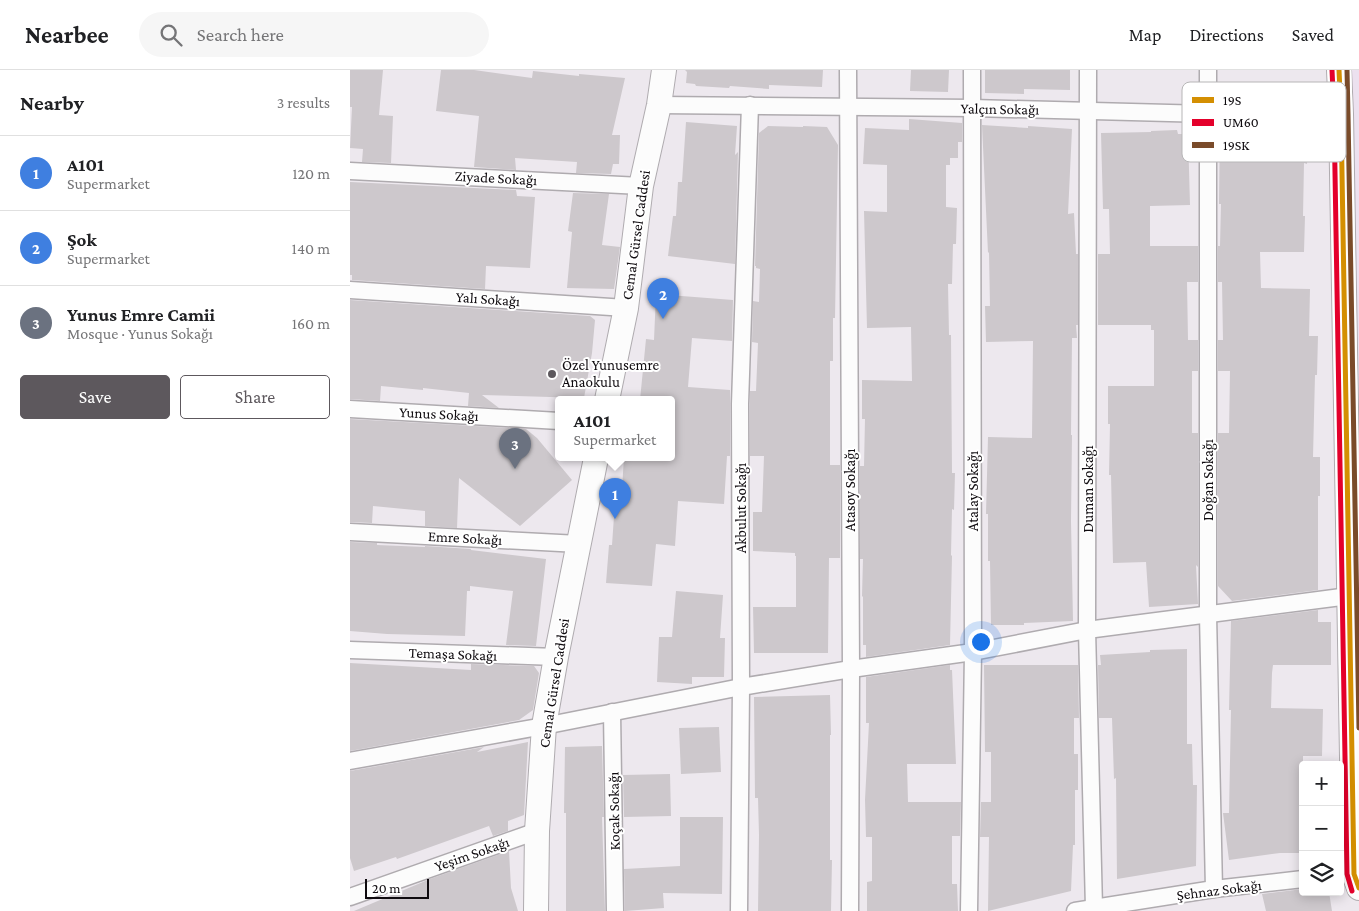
<!DOCTYPE html>
<meta charset="utf-8">
<style>
:root{--surface:#fff;--page:#f6f6f6;--text:#202124;--muted:#757577;--line:#e0e0e0;--accent:#5d585d}
body{margin:0;font-family:"Crimson Pro",serif;background:var(--page);color:var(--text)}
.controls{position:absolute;right:15px;bottom:15px;display:grid;overflow:hidden;border-radius:5px;box-shadow:0 2px 12px #0003}
.controls button{width:45px;height:45px;display:grid;place-items:center;padding:0;border:0;border-bottom:1px solid var(--line);background:var(--surface);color:var(--text);font:25px sans-serif}
.scale{position:absolute;left:15px;bottom:12px;width:64px;box-sizing:border-box;padding-left:5px;border:2px solid #0f0b0f;border-top:0;font-size:14px;line-height:18px;white-space:nowrap;color:#0f0b0f;-webkit-text-stroke:4px #fff;paint-order:stroke}
.you{position:absolute;left:630px;top:571px;width:18px;height:18px;margin:-12px;border:4px solid #fff;border-radius:50%;background:#1a73e8;box-shadow:0 0 0 8px #1a73e833}
.badge{display:grid;place-items:center;width:32px;height:32px;border-radius:50%;background:var(--accent);color:#fff;font-size:16px;font-weight:700}
.pin{position:absolute;translate:-50% -41px;filter:drop-shadow(0 1px 2px #0008)}
.pin::after{content:'';position:absolute;top:26px;width:18px;height:15px;background:inherit;clip-path:polygon(0 0,100% 0,50% 100%)}
.popup{position:absolute;left:205px;top:326px;width:120px;height:65px;box-sizing:border-box;display:grid;place-content:center;border-radius:5px;background:var(--surface);filter:drop-shadow(0 1px 4px #0005);font-size:16px;white-space:nowrap;color:var(--muted)}
.popup b{font-size:19px;color:var(--text)}
.popup::after{content:'';position:absolute;left:50%;top:100%;margin-left:-10px;border:10px solid transparent;border-top-color:var(--surface)}
.list{margin:0;padding:0;list-style:none}
h2{display:flex;justify-content:space-between;align-items:center;height:65px;margin:0;padding:0 20px;font-size:21px}
h2 small{font-size:16px;font-weight:400;color:var(--muted)}
.list li{display:grid;grid-template-columns:32px 1fr auto;gap:15px;align-items:center;box-sizing:border-box;height:75px;padding:0 20px;border-top:1px solid var(--line)}
.list b{display:block;font-size:19px;white-space:nowrap}
.list p{margin:0;font-size:16px;white-space:nowrap;color:var(--muted)}
.list em{font-size:16px;font-style:normal;color:var(--muted)}
.actions{display:flex;gap:10px;padding:15px 20px}
.actions a{flex:1;padding:11px 0;border:1px solid var(--accent);border-radius:5px;text-align:center;font-size:18px;color:var(--accent)}
.actions .main{background:var(--accent);color:#fff}
.icon{flex:none;width:28px;height:28px;fill:none;stroke:currentColor;stroke-width:2;stroke-linecap:round;stroke-linejoin:round}
.map{position:relative;flex:none;width:1009px;height:841px;overflow:hidden}
header{display:flex;align-items:center;gap:30px;box-sizing:border-box;height:70px;padding:0 25px;background:var(--surface);border-bottom:1px solid var(--line)}
header strong{font-size:24px}
nav{display:flex;gap:28px;margin-inline-start:auto;font-size:18px}
.search{width:350px;height:45px;background:var(--page);display:flex;align-items:center;gap:12px;box-sizing:border-box;padding:0 18px;border-radius:28px;color:var(--muted);font-size:19px}
main{display:flex}
aside{flex:1;background:var(--surface)}
.map>svg:first-child{display:block}
.built{fill:#ece1ef}
.building{fill:#cdc8cc}
.lines{fill:none;stroke-linecap:round;stroke-linejoin:round}
.street-casing{stroke:#afabaf;stroke-width:19}
.secondary-casing{stroke:#afabaf;stroke-width:26}
.street{stroke:#fcfcfc;stroke-width:16}
.secondary{stroke:#fcfcfc;stroke-width:24}
.bus-1-casing{stroke:#fff;stroke-width:9}
.bus-2-casing{stroke:#fff;stroke-width:9}
.bus-3-casing{stroke:#fff;stroke-width:9}
.bus-1{stroke:#d48f02;stroke-width:5}
.bus-2{stroke:#e4002b;stroke-width:5}
.bus-3{stroke:#7a4b2a;stroke-width:5}
.poi-dot{fill:#5d585d;stroke:#fff;stroke-width:2}
.labels{text-anchor:middle;stroke-width:4;stroke-linejoin:round;paint-order:stroke}
.street-label{font-size:15px;fill:#0f0b0f;stroke:#fff}
.poi-label{font-size:15px;fill:#0f0b0f;stroke:#fff;text-anchor:start}
.key{fill:#fff;stroke:#b7b6b7;stroke-width:1}
.key-label{font-size:14px;fill:#0f0b0f}
</style>
<header>
<strong>Nearbee</strong>
<div class="search"><svg class="icon" aria-label="search" viewBox="0 0 24 24"><circle cx="10" cy="10" r="6"/><path d="M15 15l6 6"/></svg>Search here</div>
<nav><a>Map</a><a>Directions</a><a>Saved</a></nav>
</header>
<main>
<aside>
<h2>Nearby<small>3 results</small></h2>
<ul class="list">
<li><span class="badge" style="background:#3f7fe0">1</span><div><b>A101</b><p>Supermarket</p></div><em>120 m</em></li>
<li><span class="badge" style="background:#3f7fe0">2</span><div><b>Şok</b><p>Supermarket</p></div><em>140 m</em></li>
<li><span class="badge" style="background:#6b7280">3</span><div><b>Yunus Emre Camii</b><p>Mosque · Yunus Sokağı</p></div><em>160 m</em></li>
</ul>
<div class="actions"><a class="main">Save</a><a>Share</a></div>
</aside>
<div class="map">
<svg width="1009" height="841" viewBox="0 0 1009 841">
<rect width="100%" height="100%" fill="#ede8ee"/>
<!-- built -->
<path class="built" d="M 996,0 L 1009,0 L 1009,338 Z"/>
<!-- building -->
<g class="building">
<path d="M 0,0 L 33,0 L 29,45 L 43,46 L 41,93 L 12,92 L 13,79 L 0,78 L 2,37 L 0,37 Z"/>
<path d="M 91,0 L 124,0 L 182,8 L 183,1 L 229,6 L 229,4 L 275,8 L 262,65 L 270,65 L 269,94 L 263,94 L 261,104 L 226,103 L 227,92 L 165,88 L 166,100 L 124,97 L 129,46 L 86,41 Z"/>
<path d="M 335,0 L 473,0 L 472,17 L 419,15 L 419,19 L 380,16 L 379,18 L 346,16 L 345,14 L 336,13 L 337,2 Z"/>
<path d="M 561,0 L 599,0 L 598,22 L 560,21 Z"/>
<path d="M 635,0 L 720,0 L 720,20 L 674,19 L 674,24 L 635,23 Z"/>
<path d="M 559,49 L 612,53 L 612,72 L 608,72 L 608,88 L 600,88 L 600,95 L 596,95 L 596,137 L 607,138 L 606,174 L 603,174 L 602,214 L 598,214 L 599,265 L 601,265 L 602,403 L 605,403 L 604,440 L 602,439 L 601,485 L 602,486 L 600,575 L 516,587 L 516,575 L 513,575 L 513,527 L 512,526 L 513,489 L 510,489 L 510,396 L 514,396 L 515,349 L 512,349 L 512,310 L 562,311 L 561,257 L 517,258 L 514,141 L 537,142 L 537,95 L 513,94 L 515,58 L 559,60 Z"/>
<path d="M 336,52 L 387,56 L 385,85 L 388,82 L 385,194 L 318,186 L 323,146 L 326,146 L 328,112 L 332,112 Z"/>
<path d="M 632,55 L 678,58 L 678,56 L 722,59 L 718,144 L 724,143 L 726,184 L 728,184 L 728,255 L 726,255 L 727,268 L 722,268 L 721,365 L 722,365 L 721,451 L 723,551 L 674,553 L 674,555 L 641,555 L 640,491 L 638,491 L 638,444 L 636,444 L 638,367 L 682,368 L 683,271 L 636,272 L 635,236 L 640,236 L 639,182 L 638,183 Z"/>
<path d="M 870,55 L 945,57 L 958,72 L 957,94 L 954,93 L 953,146 L 955,146 L 954,182 L 910,182 L 911,218 L 960,219 L 959,266 L 968,266 L 967,305 L 965,305 L 963,387 L 970,387 L 970,426 L 968,426 L 968,520 L 882,531 L 868,516 L 868,363 L 879,363 L 880,301 L 868,301 L 868,270 L 873,270 L 872,212 L 868,212 L 868,176 L 870,176 L 871,134 L 869,134 Z"/>
<path d="M 418,56 L 453,57 L 453,56 L 477,57 L 488,75 L 485,248 L 483,248 L 483,291 L 480,291 L 480,395 L 490,395 L 490,488 L 479,488 L 478,583 L 404,583 L 403,537 L 446,537 L 446,486 L 445,486 L 445,483 L 403,481 L 403,442 L 412,442 L 414,386 L 400,386 L 400,321 L 406,321 L 408,273 L 402,272 L 403,231 L 409,232 L 410,199 L 406,198 L 406,196 L 405,196 L 409,63 Z"/>
<path d="M 827,60 L 828,64 L 838,64 L 840,135 L 800,136 L 800,176 L 848,176 L 848,212 L 837,212 L 838,270 L 848,270 L 848,301 L 842,301 L 842,363 L 848,363 L 848,497 L 846,495 L 848,534 L 799,537 L 796,492 L 763,493 L 761,405 L 759,405 L 760,354 L 758,354 L 758,316 L 804,316 L 804,260 L 801,260 L 801,255 L 748,255 L 748,184 L 760,184 L 759,139 L 753,139 L 751,63 L 801,62 L 801,61 Z"/>
<path d="M 0,112 L 166,120 L 167,126 L 185,127 L 180,198 L 136,196 L 135,219 L 2,210 L 2,205 L 0,205 Z"/>
<path d="M 223,123 L 259,124 L 252,175 L 270,177 L 264,219 L 217,218 L 222,162 L 218,161 Z"/>
<path d="M 306,224 L 383,230 L 382,271 L 342,268 L 338,317 L 380,320 L 380,386 L 377,386 L 374,434 L 328,431 L 325,476 L 306,474 L 302,516 L 256,513 L 259,475 L 262,475 L 265,432 L 271,433 L 274,388 L 321,388 L 321,330 L 290,330 L 296,269 L 304,270 Z"/>
<path d="M 0,230 L 240,246 L 245,250 L 242,283 L 234,328 L 132,325 L 149,338 L 118,336 L 119,323 L 73,318 L 73,320 L 31,316 L 30,331 L 0,329 Z"/>
<path d="M 0,349 L 176,359 L 187,368 L 222,410 L 170,456 L 109,408 L 107,458 L 75,456 L 75,441 L 23,436 L 22,453 L 0,452 Z"/>
<path d="M 0,472 L 27,473 L 27,475 L 75,477 L 75,476 L 121,479 L 121,480 L 196,489 L 186,576 L 156,575 L 163,521 L 120,516 L 120,521 L 117,521 L 115,566 L 37,564 L 0,561 Z"/>
<path d="M 326,521 L 373,525 L 370,568 L 375,568 L 374,607 L 342,607 L 342,614 L 307,612 L 309,567 L 322,567 Z"/>
<path d="M 968,540 L 968,552 L 981,552 L 981,595 L 923,595 L 922,603 L 921,638 L 973,639 L 972,686 L 953,686 L 953,783 L 930,783 L 879,790 L 873,743 L 879,743 L 881,640 L 879,640 L 881,551 Z"/>
<path d="M 837,579 L 837,674 L 842,674 L 843,715 L 847,715 L 846,796 L 767,809 L 766,708 L 764,709 L 762,648 L 749,648 L 748,595 L 751,595 L 750,585 L 800,582 L 800,580 Z"/>
<path d="M 0,593 L 121,600 L 121,594 L 184,596 L 189,603 L 183,640 L 169,650 L 0,681 Z"/>
<path d="M 600,595 L 600,600 L 602,600 L 606,694 L 557,694 L 558,732 L 611,732 L 610,766 L 602,766 L 602,814 L 607,814 L 608,841 L 517,841 L 517,812 L 522,811 L 522,767 L 516,767 L 515,730 L 519,653 L 516,653 L 516,607 Z"/>
<path d="M 634,595 L 728,595 L 729,648 L 724,648 L 724,684 L 728,684 L 728,720 L 725,720 L 725,775 L 723,775 L 721,821 L 638,841 L 639,767 L 630,767 L 631,732 L 641,732 L 641,682 L 635,682 Z"/>
<path d="M 480,625 L 481,665 L 480,665 L 480,790 L 482,790 L 481,841 L 408,841 L 409,765 L 408,728 L 405,728 L 404,627 Z"/>
<path d="M 369,657 L 371,702 L 331,704 L 329,658 Z"/>
<path d="M 178,672 L 174,745 L 158,751 L 158,761 L 143,766 L 139,756 L 47,789 L 46,787 L 4,801 L 0,788 L 0,701 L 134,677 L 127,682 Z"/>
<path d="M 252,676 L 254,747 L 252,747 L 255,841 L 216,841 L 216,743 L 214,743 L 215,677 Z"/>
<path d="M 320,704 L 321,746 L 274,747 L 273,705 Z"/>
<path d="M 330,747 L 373,747 L 372,824 L 313,823 L 314,838 L 275,841 L 274,799 L 330,796 Z"/>
<path d="M 159,781 L 161,818 L 168,841 L 4,841 L 80,809 Z"/>
<path d="M 953,819 L 953,822 L 979,822 L 982,841 L 916,841 L 912,824 Z"/>
</g>
<g class="lines">
<defs>
<g id="street">
<path d="M 498,0 L 501,599 L 500,841"/>
<path d="M 738,0 L 737,560 L 744,838"/>
<path d="M 858,0 L 858,545 L 864,819"/>
<path d="M 309,35 L 622,38 L 858,44 L 991,44"/>
<path d="M 0,101 L 291,116"/>
<path d="M 0,220 L 276,238"/>
<path d="M 0,339 L 209,351"/>
<path d="M 0,462 L 229,474"/>
<path d="M 0,580 L 206,587"/>
<path d="M 262,642 L 265,841"/>
<path d="M 0,691 L 194,656 L 391,617 L 501,599 L 623,582 L 737,560 L 999,526"/>
<path d="M 0,827 L 187,761"/>
<path d="M 389,841 L 391,617 L 390,334 L 400,35"/>
<path d="M 619,841 L 623,582 L 622,0"/>
<path d="M 725,841 L 864,819 L 953,809"/>
</g>
<g id="secondary">
<path d="M 989,0 L 991,44 L 1004,804 L 1009,818"/>
<path d="M 257,330 L 276,238 L 291,116 L 309,35 L 314,0"/>
<path d="M 186,841 L 187,761 L 194,656 L 206,587 L 246,388"/>
</g>
</defs>
<!-- street casing -->
<use href="#street" class="street-casing"/>
<!-- secondary casing -->
<use href="#secondary" class="secondary-casing"/>
<!-- street -->
<use href="#street" class="street"/>
<!-- secondary -->
<use href="#secondary" class="secondary"/>
<defs>
<path id="bus-1" d="M 989,0 L 991,44 L 1004,804 L 1009,818"/>
<path id="bus-2" d="M 982,0 L 984,44 L 997,804 L 1002,821"/>
<path id="bus-3" d="M 997,0 L 998,44 L 1009,658"/>
</defs>
<!-- bus-1 casing -->
<use href="#bus-1" class="bus-1-casing"/>
<!-- bus-2 casing -->
<use href="#bus-2" class="bus-2-casing"/>
<!-- bus-3 casing -->
<use href="#bus-3" class="bus-3-casing"/>
<!-- bus-1 -->
<use href="#bus-1" class="bus-1"/>
<!-- bus-2 -->
<use href="#bus-2" class="bus-2"/>
<!-- bus-3 -->
<use href="#bus-3" class="bus-3"/>
</g>
<!-- markers -->
<circle class="poi-dot" cx="202" cy="304" r="5"/>
<g class="labels">
<!-- street labels -->
<g class="street-label">
<text transform="translate(650 39) rotate(1)" y="5">Yalçın Sokağı</text>
<text transform="translate(146 108) rotate(3)" y="5">Ziyade Sokağı</text>
<text transform="translate(286 165) rotate(-82)" y="5">Cemal Gürsel Caddesi</text>
<text transform="translate(138 229) rotate(4)" y="5">Yalı Sokağı</text>
<text transform="translate(89 344) rotate(3)" y="5">Yunus Sokağı</text>
<text transform="translate(858 410) rotate(-90)" y="5">Doğan Sokağı</text>
<text transform="translate(738 419) rotate(-90)" y="5">Duman Sokağı</text>
<text transform="translate(500 420) rotate(-90)" y="5">Atasoy Sokağı</text>
<text transform="translate(623 421) rotate(-90)" y="5">Atalay Sokağı</text>
<text transform="translate(391 438) rotate(-90)" y="5">Akbulut Sokağı</text>
<text transform="translate(115 468) rotate(3)" y="5">Emre Sokağı</text>
<text transform="translate(103 584) rotate(2)" y="5">Temaşa Sokağı</text>
<text transform="translate(204 613) rotate(-81)" y="5">Cemal Gürsel Caddesi</text>
<text transform="translate(264 741) rotate(-91)" y="5">Koçak Sokağı</text>
<text transform="translate(122 784) rotate(-19)" y="5">Yeşim Sokağı</text>
<text transform="translate(869 820) rotate(-7)" y="5">Şehnaz Sokağı</text>
</g>
<!-- poi labels -->
<g class="poi-label">
<text x="212" y="300">Özel Yunusemre<tspan x="212" dy="17">Anaokulu</tspan></text>
</g>
</g>
<!-- legend -->
<rect x="832" y="12" width="164" height="80" rx="8" class="key"/>
<rect x="842" y="27" width="22" height="6" fill="#d48f02"/>
<rect x="842" y="49" width="22" height="7" fill="#e4002b"/>
<rect x="842" y="72" width="22" height="6" fill="#7a4b2a"/>
<g class="key-label">
<text x="873" y="35">19S</text>
<text x="873" y="57">UM60</text>
<text x="873" y="80">19SK</text>
</g>
</svg>
<div class="controls">
<button>+</button>
<button>−</button>
<button><svg class="icon" aria-label="layers" viewBox="0 0 24 24"><path d="M12 4l9 5-9 5-9-5zM3 14l9 5 9-5"/></svg></button>
</div>
<div class="scale">20 m</div>
<div class="you"></div>
<div class="pin badge" style="left:265px;top:449px;background:#3f7fe0">1</div>
<div class="popup"><b>A101</b>Supermarket</div>
<div class="pin badge" style="left:313px;top:249px;background:#3f7fe0">2</div>
<div class="pin badge" style="left:165px;top:399px;background:#6b7280">3</div>
</div>
</main>
